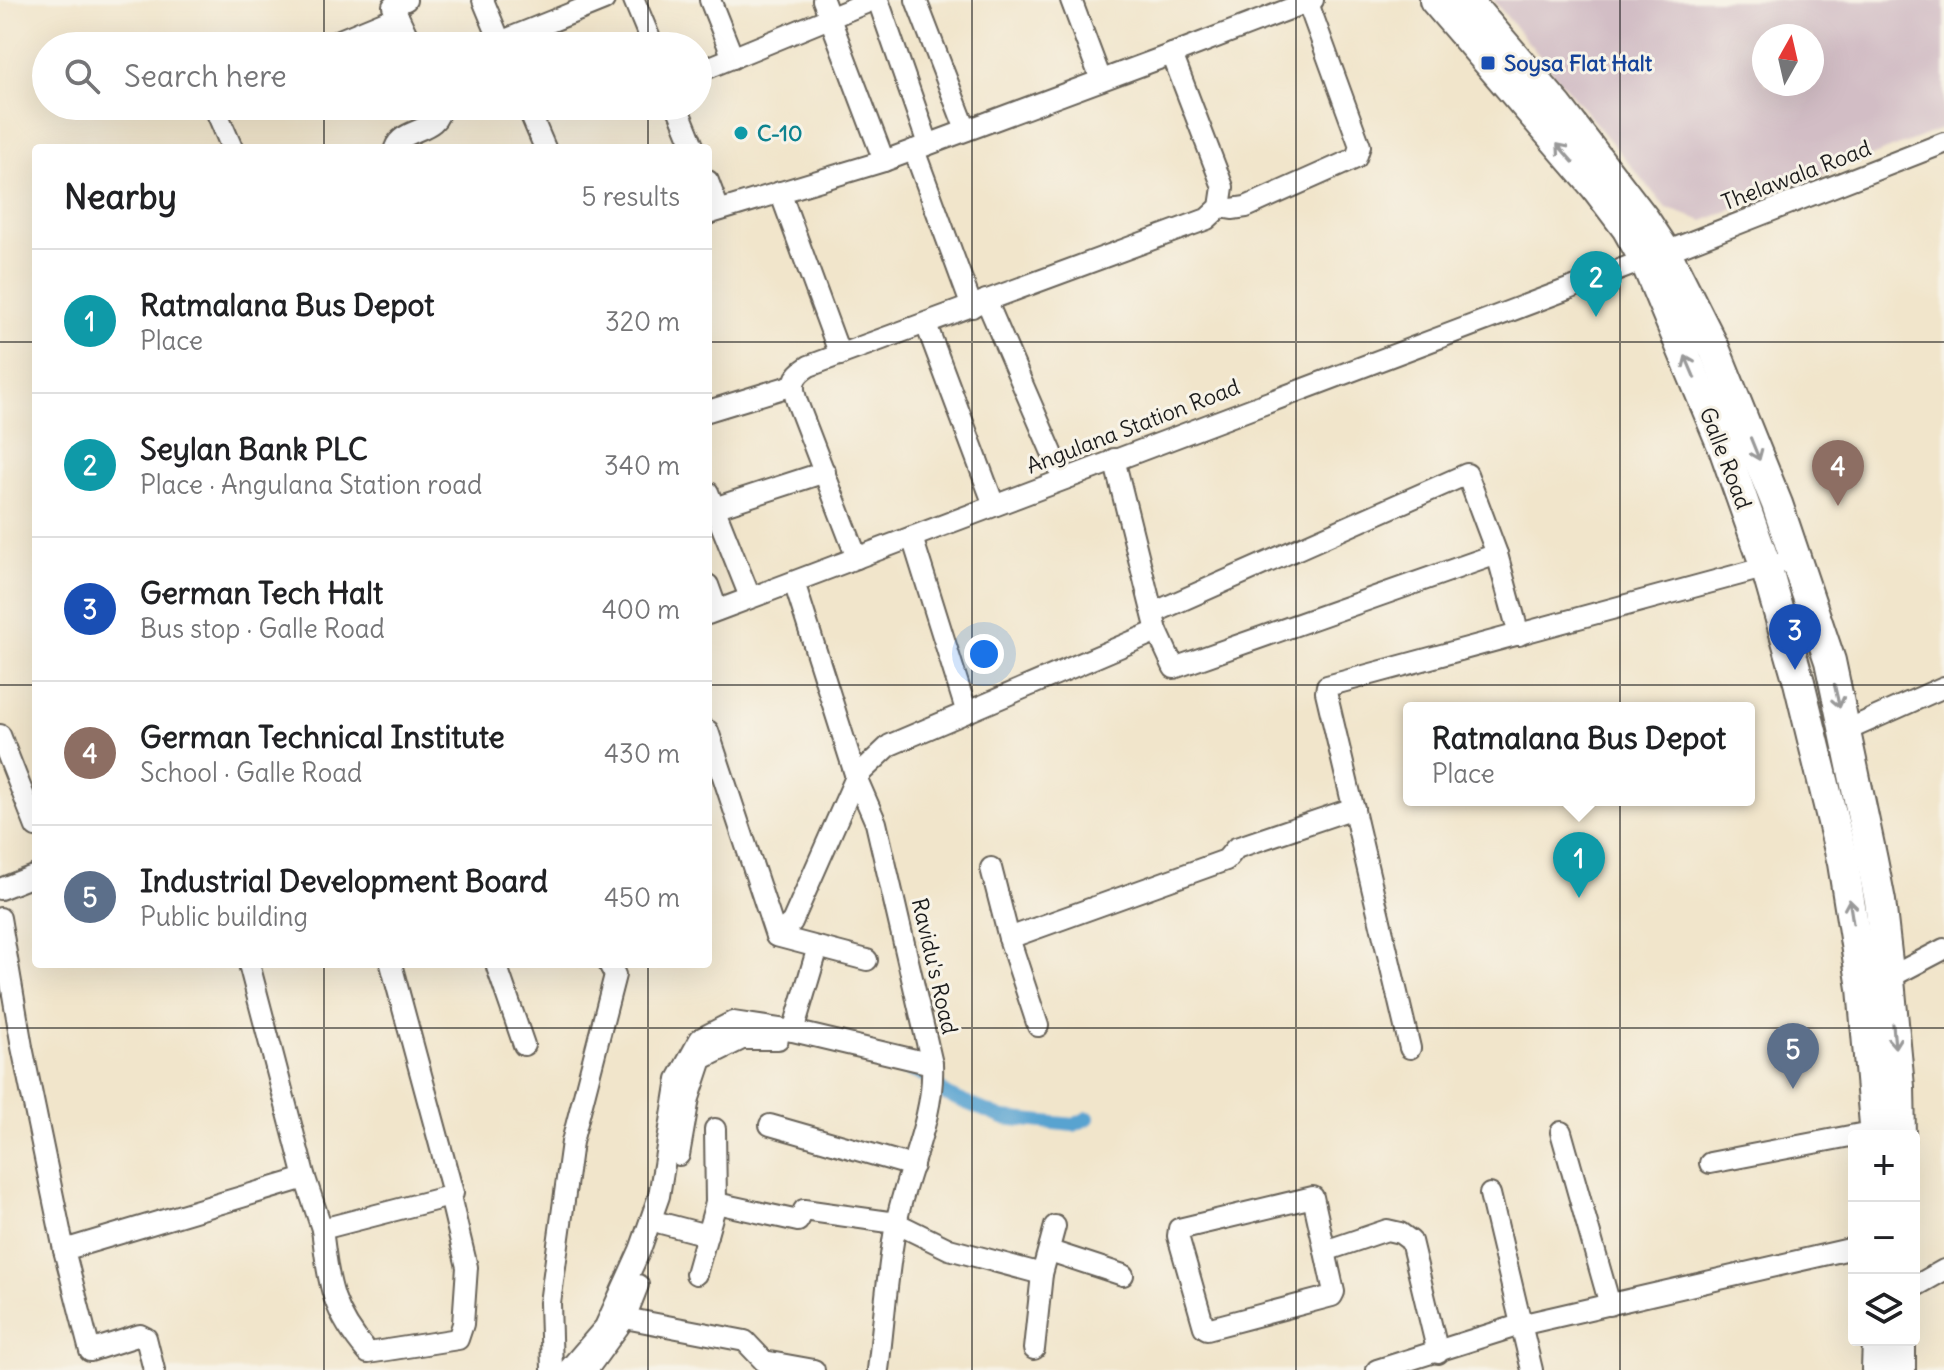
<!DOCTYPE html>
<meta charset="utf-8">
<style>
:root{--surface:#fff;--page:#f2f2f2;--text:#202124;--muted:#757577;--line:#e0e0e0;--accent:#2563eb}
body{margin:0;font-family:Delius,sans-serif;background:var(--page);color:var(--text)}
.controls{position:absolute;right:24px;bottom:24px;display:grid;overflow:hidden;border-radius:8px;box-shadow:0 8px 32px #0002}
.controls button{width:72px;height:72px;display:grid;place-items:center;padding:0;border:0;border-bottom:2px solid var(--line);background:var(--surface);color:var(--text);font:40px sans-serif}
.compass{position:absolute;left:1752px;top:24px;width:72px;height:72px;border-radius:50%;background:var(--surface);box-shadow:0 8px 32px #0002;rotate:8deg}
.you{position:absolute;left:984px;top:654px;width:28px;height:28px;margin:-20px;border:6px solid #fff;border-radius:50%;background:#1a73e8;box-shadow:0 0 0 12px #1a73e833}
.badge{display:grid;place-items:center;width:52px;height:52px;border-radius:50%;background:var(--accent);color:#fff;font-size:26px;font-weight:700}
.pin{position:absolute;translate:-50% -66px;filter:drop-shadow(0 2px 4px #0008)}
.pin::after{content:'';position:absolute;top:42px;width:28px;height:24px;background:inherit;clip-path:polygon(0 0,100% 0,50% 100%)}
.popup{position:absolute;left:1403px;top:702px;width:352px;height:104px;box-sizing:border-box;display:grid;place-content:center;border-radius:8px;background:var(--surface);filter:drop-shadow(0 2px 6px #0005);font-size:26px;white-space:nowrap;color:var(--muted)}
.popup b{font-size:30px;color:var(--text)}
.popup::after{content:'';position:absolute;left:50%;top:100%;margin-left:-16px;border:16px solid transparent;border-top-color:var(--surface)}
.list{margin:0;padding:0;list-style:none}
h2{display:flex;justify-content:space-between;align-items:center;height:104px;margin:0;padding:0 32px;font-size:34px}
h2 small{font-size:26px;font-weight:400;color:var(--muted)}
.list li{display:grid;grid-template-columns:52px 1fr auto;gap:24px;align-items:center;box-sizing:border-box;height:144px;padding:0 32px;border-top:2px solid var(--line)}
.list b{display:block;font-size:30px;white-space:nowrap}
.list p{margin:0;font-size:26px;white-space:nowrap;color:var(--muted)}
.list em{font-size:26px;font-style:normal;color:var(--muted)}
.icon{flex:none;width:44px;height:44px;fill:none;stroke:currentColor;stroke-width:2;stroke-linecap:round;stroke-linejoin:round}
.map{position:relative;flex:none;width:1944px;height:1370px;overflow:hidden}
.search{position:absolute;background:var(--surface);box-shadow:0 8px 32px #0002;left:32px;top:32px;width:680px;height:88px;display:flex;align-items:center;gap:20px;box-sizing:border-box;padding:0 28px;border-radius:44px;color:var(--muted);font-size:30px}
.panel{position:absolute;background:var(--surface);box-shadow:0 8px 32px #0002;left:32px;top:144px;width:680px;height:824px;border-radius:8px}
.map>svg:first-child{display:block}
.industrial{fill:#d2bdc5;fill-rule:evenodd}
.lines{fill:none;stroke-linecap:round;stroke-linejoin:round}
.canal{stroke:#59a3d0;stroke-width:14}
.minor-casing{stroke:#676259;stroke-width:24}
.highway-casing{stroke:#676259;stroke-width:34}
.minor{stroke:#fff;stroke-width:20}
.highway{stroke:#fff;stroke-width:30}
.oneway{stroke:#999}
.grid{fill:none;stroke:#1c1c1c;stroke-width:2;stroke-opacity:0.55}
.transit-dot{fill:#1a4fb4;stroke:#f7f3e8;stroke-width:3}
.culture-dot{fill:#0f9aa8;stroke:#f7f3e8;stroke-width:3}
.labels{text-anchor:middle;stroke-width:6;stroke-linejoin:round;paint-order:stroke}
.transit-label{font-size:22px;font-weight:bold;fill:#164399;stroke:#f7f3e8;text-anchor:start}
.culture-label{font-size:22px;font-weight:bold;fill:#0d838f;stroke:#f7f3e8;text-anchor:start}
.street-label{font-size:22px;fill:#1c1c1c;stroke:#f7f3e8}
</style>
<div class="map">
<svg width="1944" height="1370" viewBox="0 0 1944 1370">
<rect width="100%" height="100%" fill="#f7f3e8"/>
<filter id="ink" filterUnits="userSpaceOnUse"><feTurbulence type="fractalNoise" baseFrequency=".0125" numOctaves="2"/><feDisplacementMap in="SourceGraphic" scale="16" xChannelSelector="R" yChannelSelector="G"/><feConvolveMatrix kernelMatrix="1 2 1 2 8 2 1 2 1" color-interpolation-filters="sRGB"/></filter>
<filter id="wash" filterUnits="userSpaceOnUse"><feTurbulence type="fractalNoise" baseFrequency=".006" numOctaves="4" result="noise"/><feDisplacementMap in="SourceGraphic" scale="32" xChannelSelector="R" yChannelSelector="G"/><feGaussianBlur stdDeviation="1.8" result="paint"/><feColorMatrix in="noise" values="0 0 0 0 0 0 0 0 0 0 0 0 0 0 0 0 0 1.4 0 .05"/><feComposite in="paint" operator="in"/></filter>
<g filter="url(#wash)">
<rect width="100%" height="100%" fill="#f1e5cb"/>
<!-- industrial -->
<path class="industrial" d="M 1493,0 L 1944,0 L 1944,128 L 1703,221 L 1666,208 ZM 1764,36 L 1812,36 L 1812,84 L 1764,84 Z"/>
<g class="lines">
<!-- canal -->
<path class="canal" d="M 880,1060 L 926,1076 L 947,1095 L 1003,1118 L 1074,1125 L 1088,1118"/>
</g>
</g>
<g filter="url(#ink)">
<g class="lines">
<defs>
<g id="minor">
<path d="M 483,0 L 502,46"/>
<path d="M 634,0 L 653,46"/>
<path d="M 710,0 L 733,58"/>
<path d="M 823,0 L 884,161"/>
<path d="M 878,0 L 928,144"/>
<path d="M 916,0 L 966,130"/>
<path d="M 1071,0 L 1101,80"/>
<path d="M 398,16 L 412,46"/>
<path d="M 500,42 L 604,0"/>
<path d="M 325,46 L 398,16 L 393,6 L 406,0"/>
<path d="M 698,72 L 873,0"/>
<path d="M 214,106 L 232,148"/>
<path d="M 527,106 L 545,148"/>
<path d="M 677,106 L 694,148"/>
<path d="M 395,148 C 402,127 441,133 440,106"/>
<path d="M 914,150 L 972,307"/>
<path d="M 708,181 L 719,210"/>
<path d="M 780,192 L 840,355"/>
<path d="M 1220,207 L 1232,209 L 1246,207 L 1356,158 L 1360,146 L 1308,3"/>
<path d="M 708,214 L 884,161 L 1172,54"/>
<path d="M 986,300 L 1063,478"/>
<path d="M 926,324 L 994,505"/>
<path d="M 708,411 L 793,385"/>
<path d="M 1114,459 L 1157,631 L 1174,668 L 1497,554"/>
<path d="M 708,492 L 750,597"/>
<path d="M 708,510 L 825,472"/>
<path d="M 912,537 L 966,710"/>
<path d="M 857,558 L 797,402 C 791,384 793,376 809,366 L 1207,219 L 1220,207 L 1223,187 L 1172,54 L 1313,0"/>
<path d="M 794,582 L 856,777 L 876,823 L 932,1064 C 935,1118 906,1171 896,1224 C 887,1272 884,1322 878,1370"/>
<path d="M 708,585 L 717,610"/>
<path d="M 1153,613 L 1467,474 L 1497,554 L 1519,635"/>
<path d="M 708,614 L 1645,260 L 1944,143"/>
<path d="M 708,731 L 776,936 L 792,922 L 856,777 L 890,745 L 1157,631"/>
<path d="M 1845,731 L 1944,687"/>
<path d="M 0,735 L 36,827"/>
<path d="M 991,868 L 1009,938 L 1038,1026"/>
<path d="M 0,889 L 36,875"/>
<path d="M 0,918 L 22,1047 L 64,1250"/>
<path d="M 776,936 L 867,960"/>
<path d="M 1009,938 L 1226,860 L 1236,848 L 1354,808"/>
<path d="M 499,964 L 497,967 L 524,1045"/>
<path d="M 1881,982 L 1944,949"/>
<path d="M 793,1031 L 818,947"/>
<path d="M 1410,1048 L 1326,692 L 1327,686 L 1778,564"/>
<path d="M 770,1125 L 913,1166"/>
<path d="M 1561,1132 L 1610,1305"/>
<path d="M 679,1155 L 689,1098 L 702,1059 L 742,1039 L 778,1039"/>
<path d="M 1710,1163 L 1876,1131"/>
<path d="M 305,1178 L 322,1229 L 450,1196 L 453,1193 L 391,964"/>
<path d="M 1490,1194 L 1532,1370"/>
<path d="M 1313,1197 L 1334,1292 L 1332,1296 L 1207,1329 L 1204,1327 L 1178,1236 L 1179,1229 Z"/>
<path d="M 716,1203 L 798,1221 L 804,1210 L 896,1223 L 949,1249 L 1042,1274"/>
<path d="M 661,1223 L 707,1235"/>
<path d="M 322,1229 C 329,1284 331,1310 368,1353 L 458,1339 L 463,1324 L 467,1267 L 450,1196"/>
<path d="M 1050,1251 L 1123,1275"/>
<path d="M 1325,1251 L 1387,1230 L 1400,1233 L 1411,1241 L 1438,1353"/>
<path d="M 696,1274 L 716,1203 L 715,1129"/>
<path d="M 1914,1287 L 1944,1270"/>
<path d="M 625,1318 L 745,1341 L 764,1361 L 814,1370"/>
<path d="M 1034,1349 L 1042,1274 L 1055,1226"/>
<path d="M 154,1370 L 146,1338 L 140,1335 L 90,1351 L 64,1250 L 305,1178 L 249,964"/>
<path d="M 552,1370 L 550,1303 L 572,1142 L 615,975 L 609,964"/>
<path d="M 568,1370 L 605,1327 L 640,1250 L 659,1196 L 678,1079 L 700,1039 L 733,1022 L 793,1031 L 932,1064"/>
<path d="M 587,1370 L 625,1318 L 638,1285"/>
<path d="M 1377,1370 L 1520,1325 L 1854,1248"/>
</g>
<g id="highway">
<path d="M 1435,0 L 1596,187 L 1627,228 L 1645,260 L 1725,451 L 1766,567 L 1799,682 L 1843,863 L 1863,988 L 1876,1136"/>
<path d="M 1466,0 L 1558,107 L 1643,218 L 1665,251 L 1714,348 L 1777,504 L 1830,661 L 1872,860 L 1880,901 L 1889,980 L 1899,1087 L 1900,1136"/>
<path d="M 1877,1370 L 1878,1340"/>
<path d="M 1900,1370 L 1900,1340"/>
</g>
</defs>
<!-- minor casing -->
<use href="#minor" class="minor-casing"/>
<!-- highway casing -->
<use href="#highway" class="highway-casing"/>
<!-- minor -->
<use href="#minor" class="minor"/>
<!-- highway -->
<use href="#highway" class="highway"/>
</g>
<!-- one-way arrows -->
<defs><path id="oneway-shaft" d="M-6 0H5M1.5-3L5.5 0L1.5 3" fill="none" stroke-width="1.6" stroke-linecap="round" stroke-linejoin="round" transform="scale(2)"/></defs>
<g class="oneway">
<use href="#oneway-shaft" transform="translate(1565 153) rotate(-131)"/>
<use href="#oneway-shaft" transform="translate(1690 367) rotate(-113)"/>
<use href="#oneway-shaft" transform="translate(1755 449) rotate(68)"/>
<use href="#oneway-shaft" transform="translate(1837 696) rotate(77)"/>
<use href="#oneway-shaft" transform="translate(1851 911) rotate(-99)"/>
<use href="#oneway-shaft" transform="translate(1894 1036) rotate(85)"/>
</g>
</g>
<!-- grid -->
<path class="grid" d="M 324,0 L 324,46M 648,0 L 648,46M 972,0 L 972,1370M 1296,0 L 1296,1370M 1620,0 L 1620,1370M 324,106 L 324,148M 648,106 L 648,148M 0,342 L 36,342M 708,342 L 1944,342M 0,685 L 36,685M 708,685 L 1944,685M 324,964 L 324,1370M 648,964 L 648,1370M 0,1028 L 1944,1028"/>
<!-- markers -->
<rect class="transit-dot" x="1480" y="55" width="16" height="16" rx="4"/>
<circle class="culture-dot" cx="741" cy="133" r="8"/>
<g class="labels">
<!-- transit labels -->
<g class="transit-label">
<text x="1504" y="71">Soysa Flat Halt</text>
</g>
<!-- culture labels -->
<g class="culture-label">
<text x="757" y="141">C-10</text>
</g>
<!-- street labels -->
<g class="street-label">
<text transform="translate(1796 175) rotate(-21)" y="8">Thelawala Road</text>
<text transform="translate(1133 426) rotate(-21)" y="8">Angulana Station Road</text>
<text transform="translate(1726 458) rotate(69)" y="8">Galle Road</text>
<text transform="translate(935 966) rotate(77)" y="8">Ravidu's Road</text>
</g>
</g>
</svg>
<div class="controls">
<button>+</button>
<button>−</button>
<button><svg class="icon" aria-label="layers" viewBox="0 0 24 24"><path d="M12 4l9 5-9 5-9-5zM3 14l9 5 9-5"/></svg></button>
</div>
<svg class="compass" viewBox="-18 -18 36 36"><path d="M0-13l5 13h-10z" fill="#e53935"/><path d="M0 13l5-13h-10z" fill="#757577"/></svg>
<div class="you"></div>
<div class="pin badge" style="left:1579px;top:898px;background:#0f9aa8">1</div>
<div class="popup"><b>Ratmalana Bus Depot</b>Place</div>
<div class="pin badge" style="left:1596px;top:317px;background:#0f9aa8">2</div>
<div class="pin badge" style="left:1795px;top:670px;background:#1a4fb4">3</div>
<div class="pin badge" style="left:1838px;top:506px;background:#8d6e63">4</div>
<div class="pin badge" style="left:1793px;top:1089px;background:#5c6f8a">5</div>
<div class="search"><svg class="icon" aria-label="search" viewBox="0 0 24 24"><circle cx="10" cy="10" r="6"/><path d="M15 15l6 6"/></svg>Search here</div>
<section class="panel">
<h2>Nearby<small>5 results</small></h2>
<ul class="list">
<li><span class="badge" style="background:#0f9aa8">1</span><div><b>Ratmalana Bus Depot</b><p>Place</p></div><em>320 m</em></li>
<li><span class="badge" style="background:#0f9aa8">2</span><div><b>Seylan Bank PLC</b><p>Place · Angulana Station road</p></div><em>340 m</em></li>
<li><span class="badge" style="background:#1a4fb4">3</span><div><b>German Tech Halt</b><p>Bus stop · Galle Road</p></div><em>400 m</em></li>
<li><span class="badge" style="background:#8d6e63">4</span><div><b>German Technical Institute</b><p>School · Galle Road</p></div><em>430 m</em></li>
<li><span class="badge" style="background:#5c6f8a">5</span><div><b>Industrial Development Board</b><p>Public building</p></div><em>450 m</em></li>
</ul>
</section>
</div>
